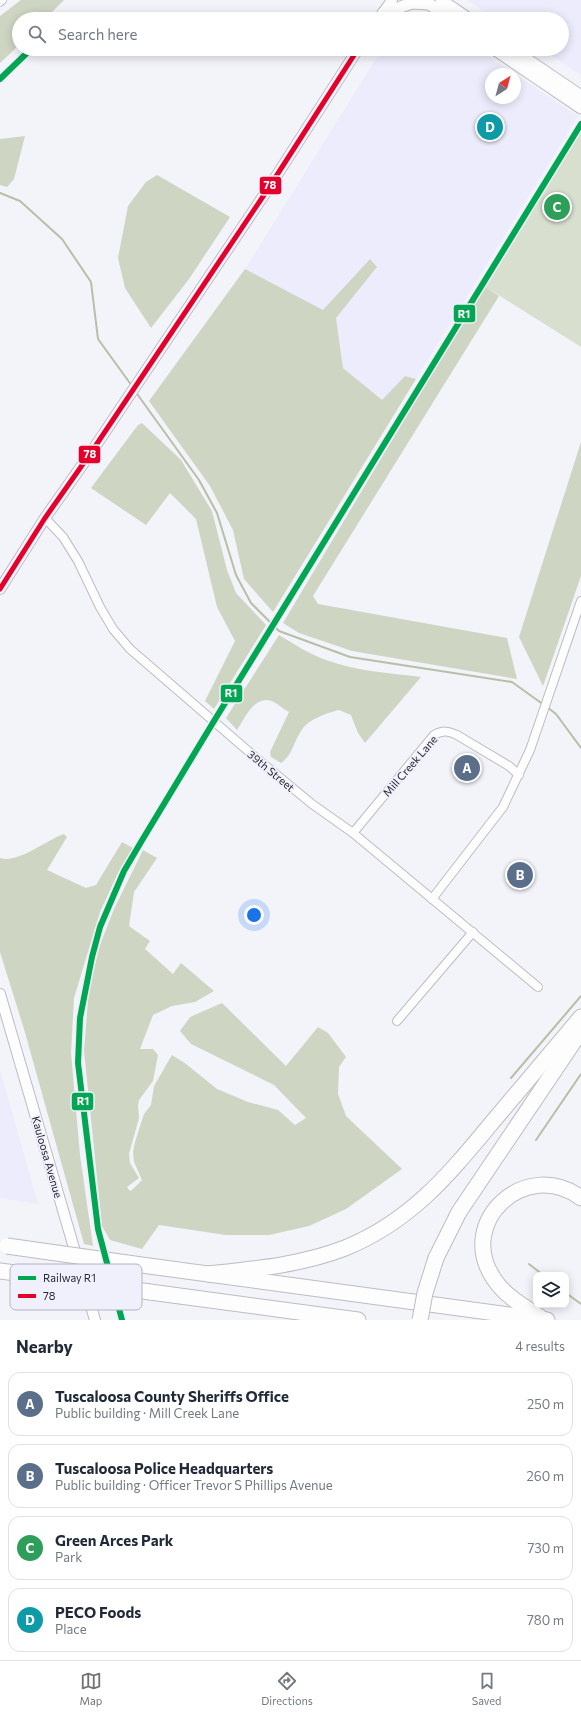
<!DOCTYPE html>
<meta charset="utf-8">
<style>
:root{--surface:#fff;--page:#f2f2f3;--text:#1f2937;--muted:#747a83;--line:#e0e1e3;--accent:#707077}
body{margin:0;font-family:Commissioner,sans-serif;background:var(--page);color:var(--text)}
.controls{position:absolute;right:12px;bottom:12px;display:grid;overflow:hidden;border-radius:8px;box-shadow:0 2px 10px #0003}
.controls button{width:36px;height:36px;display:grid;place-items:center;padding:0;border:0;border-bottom:1px solid var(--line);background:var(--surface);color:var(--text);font:20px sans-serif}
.compass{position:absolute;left:485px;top:68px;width:36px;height:36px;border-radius:50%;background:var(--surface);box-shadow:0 2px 10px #0003;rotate:36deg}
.you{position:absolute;left:254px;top:915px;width:14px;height:14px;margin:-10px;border:3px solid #fff;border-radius:50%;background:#1a73e8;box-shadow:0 0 0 6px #1a73e833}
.badge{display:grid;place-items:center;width:26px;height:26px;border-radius:50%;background:var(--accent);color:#fff;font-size:13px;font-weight:700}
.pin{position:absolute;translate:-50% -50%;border:2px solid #fff;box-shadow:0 1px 4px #0006}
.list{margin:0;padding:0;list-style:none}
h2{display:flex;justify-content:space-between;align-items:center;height:52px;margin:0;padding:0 16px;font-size:17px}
h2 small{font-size:13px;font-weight:400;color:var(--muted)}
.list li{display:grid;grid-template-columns:26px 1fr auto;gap:12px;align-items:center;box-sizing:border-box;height:64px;margin:0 8px 8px;padding:0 8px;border:1px solid var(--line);border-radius:12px}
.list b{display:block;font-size:15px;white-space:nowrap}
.list p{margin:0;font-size:13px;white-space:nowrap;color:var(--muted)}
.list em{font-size:13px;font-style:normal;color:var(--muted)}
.icon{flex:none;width:22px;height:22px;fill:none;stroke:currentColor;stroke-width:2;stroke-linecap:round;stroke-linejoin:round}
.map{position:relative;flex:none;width:581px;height:1320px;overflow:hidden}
.search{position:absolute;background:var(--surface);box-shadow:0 2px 10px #0003;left:12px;right:12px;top:12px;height:44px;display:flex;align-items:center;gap:10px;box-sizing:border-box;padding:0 14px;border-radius:22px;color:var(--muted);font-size:15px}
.sheet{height:340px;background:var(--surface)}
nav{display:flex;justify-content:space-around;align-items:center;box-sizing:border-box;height:56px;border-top:1px solid var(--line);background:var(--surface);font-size:11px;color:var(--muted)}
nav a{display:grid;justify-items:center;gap:2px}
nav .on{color:var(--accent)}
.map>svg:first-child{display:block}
.built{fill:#ececfc}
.green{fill:#d9dfcf}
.forest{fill:#ced5c2}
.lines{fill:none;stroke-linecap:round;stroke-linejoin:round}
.stream{stroke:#b7bfa6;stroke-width:2}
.minor-casing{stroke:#bdbcc3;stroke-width:10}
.tertiary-casing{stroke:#bdbcc3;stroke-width:12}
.secondary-casing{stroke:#bdbcc3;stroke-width:13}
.motorway-casing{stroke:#bdbcc3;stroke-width:17}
.minor{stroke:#fdfdfe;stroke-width:8}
.tertiary{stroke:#fdfdfe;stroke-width:10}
.secondary{stroke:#fdfdfe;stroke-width:11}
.motorway{stroke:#fdfdfe;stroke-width:15}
.rail-casing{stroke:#c4c4c6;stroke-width:3.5}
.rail{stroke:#f0f0fd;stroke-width:2;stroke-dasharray:6;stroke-linecap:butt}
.motorway-bridge-casing{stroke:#bdbcc3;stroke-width:17;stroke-linecap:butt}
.motorway-bridge{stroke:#fdfdfe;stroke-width:15}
.bus-1-casing{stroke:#f0f0fd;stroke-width:8}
.bus-1{stroke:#e4002b;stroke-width:5}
.rail-1-casing{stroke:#f0f0fd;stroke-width:9}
.rail-1{stroke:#00a651;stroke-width:6}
.labels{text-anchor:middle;stroke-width:3.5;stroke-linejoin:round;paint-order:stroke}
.street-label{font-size:11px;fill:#2a2931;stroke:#f0f0fd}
.key{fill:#f0f0fd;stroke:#b5b4c0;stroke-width:1}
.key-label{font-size:11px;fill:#2a2931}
.line-badge{stroke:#f0f0fd;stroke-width:1.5}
.badge-label{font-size:11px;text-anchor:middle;font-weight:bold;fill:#fff}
</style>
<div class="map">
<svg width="581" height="1320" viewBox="0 0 581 1320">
<rect width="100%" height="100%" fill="#f3f3fa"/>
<!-- built -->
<g class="built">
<path d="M 467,0 L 581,0 L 581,75 L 541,49 L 562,49 L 562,19 L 496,19 Z"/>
<path d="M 425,14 L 433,19 L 401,19 L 402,17 Z"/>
<path d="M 382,49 L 477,49 L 515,74 L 491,74 L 491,98 L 515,98 L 515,74 L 578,116 L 416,379 L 405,376 L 382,400 L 343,368 L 336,318 L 377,268 L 370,259 L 323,310 L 245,269 Z"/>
<path d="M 0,1070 L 38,1204 L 0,1198 Z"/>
</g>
<!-- green -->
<path class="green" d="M 581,128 L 581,347 L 484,286 Z"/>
<!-- forest -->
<g class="forest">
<path d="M 21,0 L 64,0 L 45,19 L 19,19 L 19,45 L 0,63 L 0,16 Z"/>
<path d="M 25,136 L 14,179 L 7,187 L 0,185 L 0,139 Z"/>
<path d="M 157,175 L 230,217 L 189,279 L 151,328 L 125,288 L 118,258 L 128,206 L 146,182 Z"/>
<path d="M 370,259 L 377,267 L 336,318 L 343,368 L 382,400 L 405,376 L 416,379 L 273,612 L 244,579 L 233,530 L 210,486 L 149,401 L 245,269 L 323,310 Z"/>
<path d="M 484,286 L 499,296 L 313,596 L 318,604 L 507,638 L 517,679 L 352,651 L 299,633 L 283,623 Z"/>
<path d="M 142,423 L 181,460 L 212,511 L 227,570 L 236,593 L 266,625 L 214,709 L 205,701 L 235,641 L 217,607 L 196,519 L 170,493 L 146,525 L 91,488 L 138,425 Z"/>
<path d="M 581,442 L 581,576 L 543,686 L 519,637 Z"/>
<path d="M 279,635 C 294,644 309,654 326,660 C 356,671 389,673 421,677 L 365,743 L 358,733 L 351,715 L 339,710 C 327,713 308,719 301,731 C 294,741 292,756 281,763 L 271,757 L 270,752 L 289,712 C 283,709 278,704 272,701 C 254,695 245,718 237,730 L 226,718 Z"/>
<path d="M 64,834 L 67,837 L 47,870 L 86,888 L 96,885 L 122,842 L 133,848 L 117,875 L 100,912 L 74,998 L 71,1053 L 80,1155 L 93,1246 L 84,1244 L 24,1029 L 0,952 L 0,858 C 18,864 46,840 64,834 Z"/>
<path d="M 143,850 L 157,858 L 134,892 L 129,926 L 150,941 L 145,949 L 173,974 L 181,963 L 214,991 L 195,1002 L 172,1006 L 153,1015 L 140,1049 L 153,1049 L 158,1055 L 153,1081 L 139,1100 L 138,1106 L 139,1118 L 129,1154 L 130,1163 L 139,1178 L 127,1187 L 129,1190 L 131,1191 L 142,1180 L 134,1162 L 133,1152 L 135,1142 L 144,1114 L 151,1105 L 154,1086 L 172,1055 L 186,1064 L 217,1089 L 248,1102 L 278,1110 L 295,1125 L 306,1118 L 274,1085 L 191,1044 L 180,1031 L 190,1017 L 222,1003 L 286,1066 L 318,1027 L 328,1033 L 346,1057 L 339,1067 L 338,1094 L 346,1116 L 402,1169 L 346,1209 L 309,1226 L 269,1235 L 226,1235 L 159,1225 L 142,1249 L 110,1240 L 102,1226 L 84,1051 L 89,989 L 100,945 L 114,909 Z"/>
</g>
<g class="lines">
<!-- stream -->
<g class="stream">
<path d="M 0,193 L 20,201 L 62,239 L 91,282 L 98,339 L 132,386"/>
<path d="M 135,391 L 199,480 L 217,513 L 236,575 L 251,603 L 279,631 L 350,657 L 512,682 L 544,705"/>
<path d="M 547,707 L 556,714 L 581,748"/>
<path d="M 511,1078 L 581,996"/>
<path d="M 536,1140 L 581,1074"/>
<path d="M 529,1264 L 543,1275"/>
<path d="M 566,1293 L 581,1304"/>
</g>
<defs>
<g id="minor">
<path d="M 0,2 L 2,0"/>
<path d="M 45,518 L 63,537 L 78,561 L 100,607 L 113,629 L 130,649 L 255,757 L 312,804 L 353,833 L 538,987"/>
<path d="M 353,833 L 434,735 C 443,730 448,731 457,735 L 509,766 L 519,775"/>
<path d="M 432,899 L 503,807 L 530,750 L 581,601"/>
<path d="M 397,1021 L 473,932"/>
</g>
<g id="tertiary">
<path d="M 379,19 L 392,0"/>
<path d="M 0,589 L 45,518 L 90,454 L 266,192 L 358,49"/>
<path d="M 0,994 L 95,1320"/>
</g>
<g id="secondary">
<path d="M 424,0 L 450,19"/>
<path d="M 441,0 L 469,19"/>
<path d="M 383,13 L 412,3 L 429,4"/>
<path d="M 494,49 L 581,108"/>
<path d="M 512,49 L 581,96"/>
</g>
<g id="motorway">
<path d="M 436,1258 L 459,1212 L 581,1031"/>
<path d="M 127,1263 L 547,1320"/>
<path d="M 0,1271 L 30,1275"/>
<path d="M 208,1274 C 255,1269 301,1265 345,1248 C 412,1221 450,1173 495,1119 C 524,1085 552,1051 581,1017"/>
<path d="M 150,1292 L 358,1320"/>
<path d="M 540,1317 C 523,1306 505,1296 494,1279 C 455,1222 526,1157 581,1198"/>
</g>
</defs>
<!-- minor casing -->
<use href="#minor" class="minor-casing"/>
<!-- tertiary casing -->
<use href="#tertiary" class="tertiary-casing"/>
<!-- secondary casing -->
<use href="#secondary" class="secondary-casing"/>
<!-- motorway casing -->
<use href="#motorway" class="motorway-casing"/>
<!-- minor -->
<use href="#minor" class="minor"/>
<!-- tertiary -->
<use href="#tertiary" class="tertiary"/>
<!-- secondary -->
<use href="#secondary" class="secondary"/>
<!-- motorway -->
<use href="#motorway" class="motorway"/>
<defs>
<path id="rail" d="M 122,1320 L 98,1229 L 78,1063 L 80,1018 L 92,957 L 100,927 L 124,871 L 141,842 L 214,721 L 581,124"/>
</defs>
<!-- rail casing -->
<use href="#rail" class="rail-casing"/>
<!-- rail -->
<use href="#rail" class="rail"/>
<defs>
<g id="motorway-bridge">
<path d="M 7,1246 L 127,1263"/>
<path d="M 30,1275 L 150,1292"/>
<path d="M 420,1320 L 425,1293 L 436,1258"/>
</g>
</defs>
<!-- motorway-bridge casing -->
<use href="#motorway-bridge" class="motorway-bridge-casing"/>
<!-- motorway-bridge -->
<use href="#motorway-bridge" class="motorway-bridge"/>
<defs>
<path id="bus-1" d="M 0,589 L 45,518 L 90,454 L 266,192 L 358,49"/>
</defs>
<!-- bus-1 casing -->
<use href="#bus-1" class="bus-1-casing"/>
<!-- bus-1 -->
<use href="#bus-1" class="bus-1"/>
<defs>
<g id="rail-1">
<path d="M 0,79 L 31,49"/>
<path d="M 122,1320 L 98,1229 L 78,1063 L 80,1018 L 92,957 L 100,927 L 124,871 L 141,842 L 214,721 L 581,124"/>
</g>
</defs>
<!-- rail-1 casing -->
<use href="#rail-1" class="rail-1-casing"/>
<!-- rail-1 -->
<use href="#rail-1" class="rail-1"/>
</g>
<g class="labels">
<!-- street labels -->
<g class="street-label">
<text transform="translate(410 766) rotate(-49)" y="4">Mill Creek Lane</text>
<text transform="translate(271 771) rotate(40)" y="4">39th Street</text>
<text transform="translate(47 1157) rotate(74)" y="4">Kauloosa Avenue</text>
</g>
</g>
<!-- legend -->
<rect x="10" y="1264" width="132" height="46" rx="6" class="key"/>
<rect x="18" y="1276" width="18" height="4" fill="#00a651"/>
<rect x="18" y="1294" width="18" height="4" fill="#e4002b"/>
<g class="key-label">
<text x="43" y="1282">Railway R1</text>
<text x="43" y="1300">78</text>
</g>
<g class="line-badge">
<rect x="259" y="176" width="23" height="19" rx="4" fill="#e4002b"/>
<rect x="453" y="304" width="23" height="19" rx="4" fill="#00a651"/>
<rect x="78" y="445" width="23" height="19" rx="4" fill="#e4002b"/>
<rect x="220" y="684" width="23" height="19" rx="4" fill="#00a651"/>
<rect x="71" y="1092" width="23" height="19" rx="4" fill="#00a651"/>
</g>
<g class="badge-label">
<text x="270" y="189">78</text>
<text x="464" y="318">R1</text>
<text x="90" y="458">78</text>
<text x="231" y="697">R1</text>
<text x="83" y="1105">R1</text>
</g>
</svg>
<div class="controls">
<button><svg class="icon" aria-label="layers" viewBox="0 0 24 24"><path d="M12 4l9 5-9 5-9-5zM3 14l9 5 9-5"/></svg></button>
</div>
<svg class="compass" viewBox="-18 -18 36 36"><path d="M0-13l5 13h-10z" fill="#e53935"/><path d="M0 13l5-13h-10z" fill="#747a83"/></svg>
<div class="you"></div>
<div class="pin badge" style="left:467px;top:768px;background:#5c6f8a">A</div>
<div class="pin badge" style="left:520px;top:875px;background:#5c6f8a">B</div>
<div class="pin badge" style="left:557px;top:207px;background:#2e9e5b">C</div>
<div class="pin badge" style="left:490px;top:127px;background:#0f9aa8">D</div>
<div class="search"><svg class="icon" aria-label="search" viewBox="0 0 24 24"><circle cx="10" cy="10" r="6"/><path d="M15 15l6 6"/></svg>Search here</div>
</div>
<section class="sheet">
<h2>Nearby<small>4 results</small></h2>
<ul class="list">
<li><span class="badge" style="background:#5c6f8a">A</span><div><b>Tuscaloosa County Sheriffs Office</b><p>Public building · Mill Creek Lane</p></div><em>250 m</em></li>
<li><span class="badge" style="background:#5c6f8a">B</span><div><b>Tuscaloosa Police Headquarters</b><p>Public building · Officer Trevor S Phillips Avenue</p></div><em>260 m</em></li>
<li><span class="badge" style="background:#2e9e5b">C</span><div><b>Green Arces Park</b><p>Park</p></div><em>730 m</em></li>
<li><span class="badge" style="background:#0f9aa8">D</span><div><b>PECO Foods</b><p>Place</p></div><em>780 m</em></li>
</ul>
</section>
<nav>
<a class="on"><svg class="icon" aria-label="map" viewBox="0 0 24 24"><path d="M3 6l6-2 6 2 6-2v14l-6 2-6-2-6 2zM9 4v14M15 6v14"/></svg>Map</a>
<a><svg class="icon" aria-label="directions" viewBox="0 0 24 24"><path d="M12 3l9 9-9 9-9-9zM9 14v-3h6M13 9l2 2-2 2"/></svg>Directions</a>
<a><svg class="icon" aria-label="saved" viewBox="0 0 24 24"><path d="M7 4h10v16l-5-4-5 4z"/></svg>Saved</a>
</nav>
